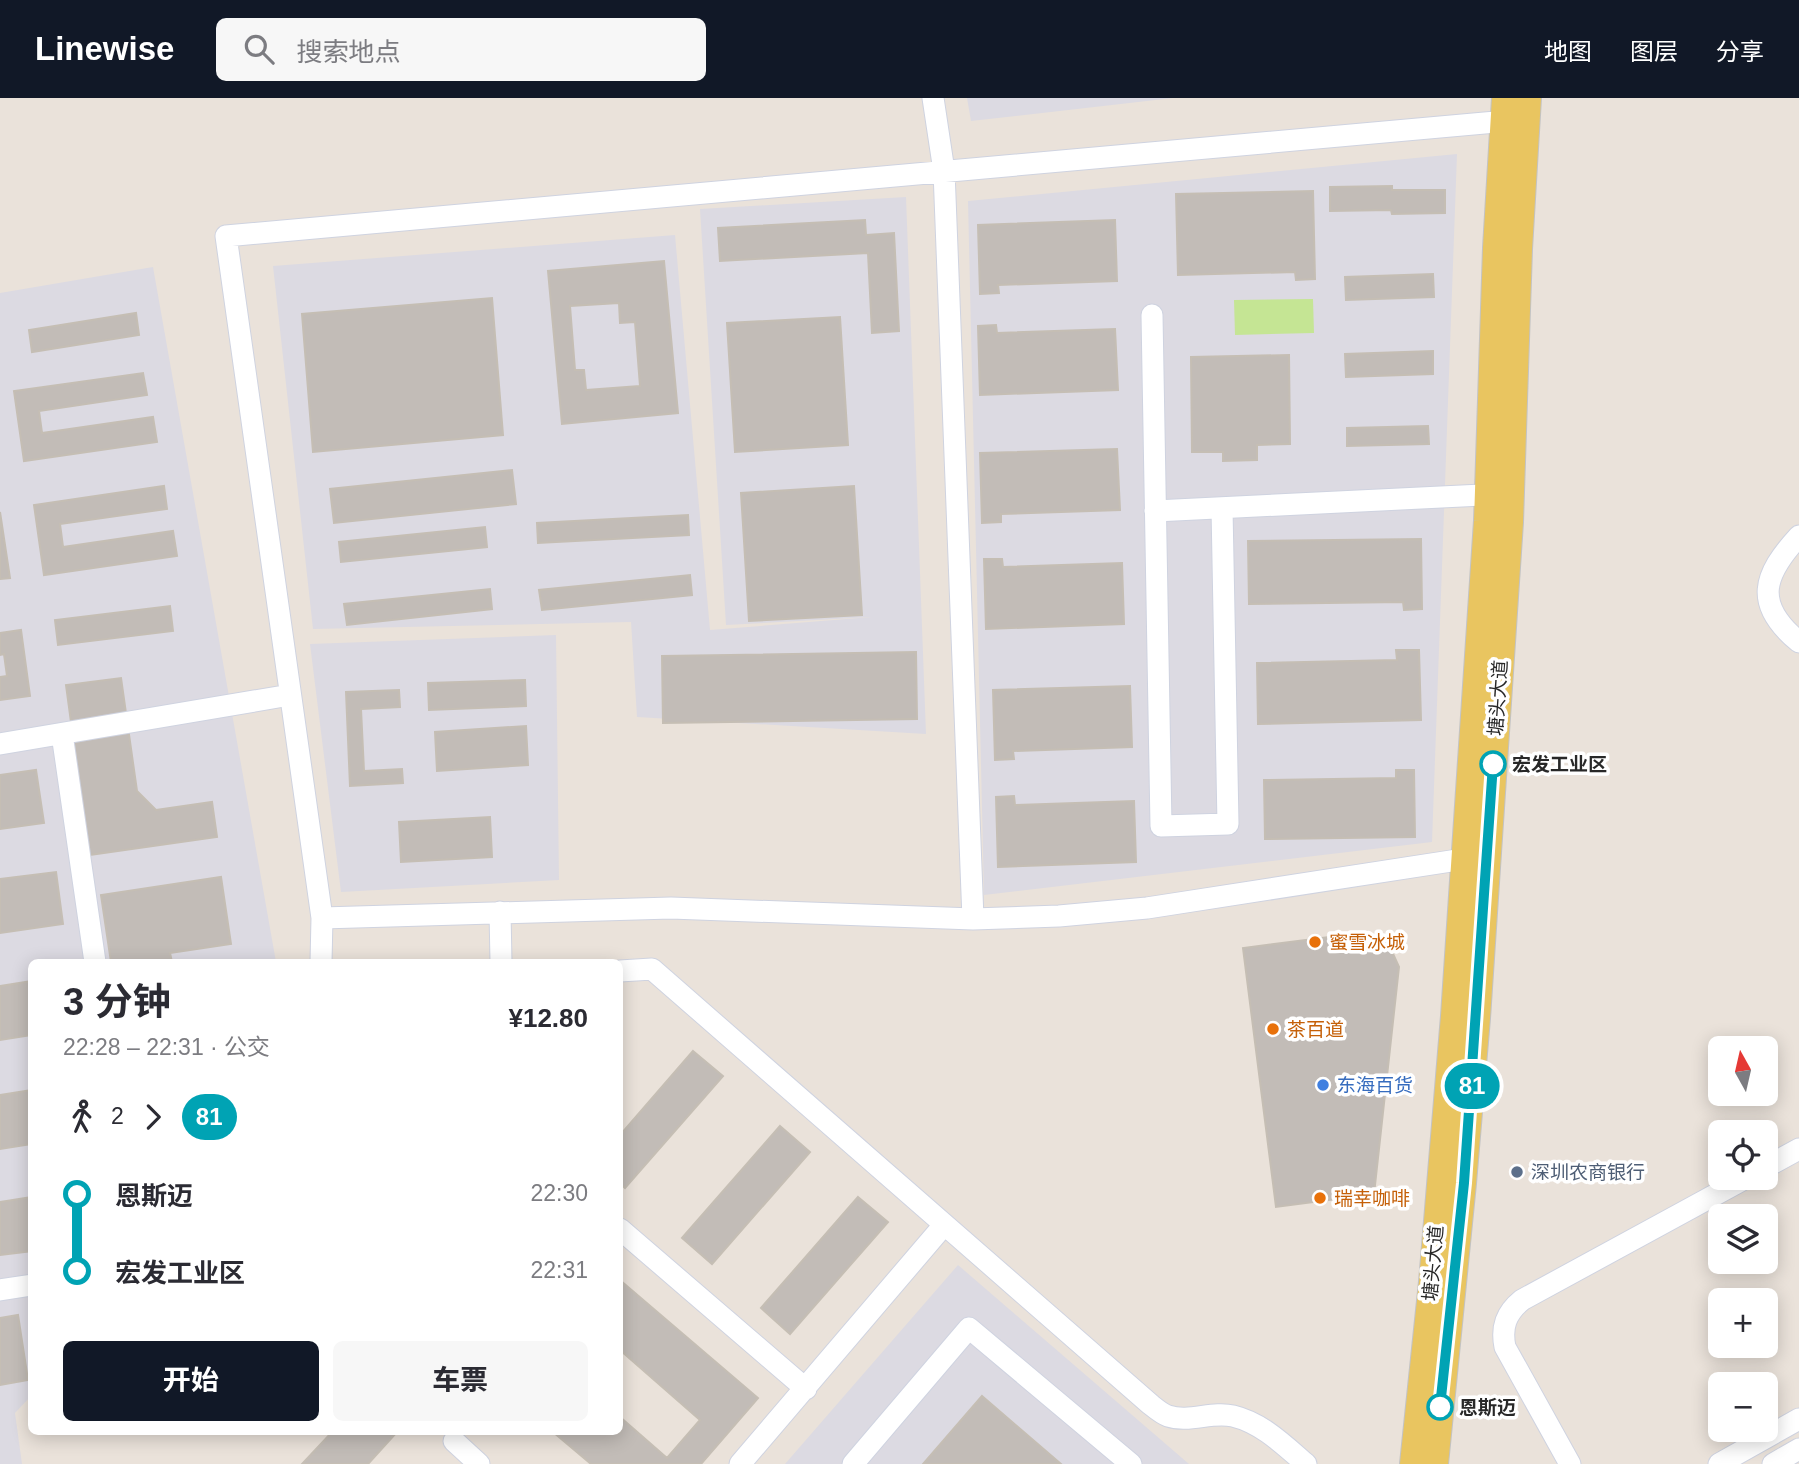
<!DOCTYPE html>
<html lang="zh">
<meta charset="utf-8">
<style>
:root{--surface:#fff;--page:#f7f7f7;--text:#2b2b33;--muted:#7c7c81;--accent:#111827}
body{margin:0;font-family:Helvetica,"Noto Sans SC",sans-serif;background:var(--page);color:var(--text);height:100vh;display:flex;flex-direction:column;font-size:26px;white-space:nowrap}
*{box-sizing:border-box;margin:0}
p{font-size:23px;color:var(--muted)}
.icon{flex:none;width:38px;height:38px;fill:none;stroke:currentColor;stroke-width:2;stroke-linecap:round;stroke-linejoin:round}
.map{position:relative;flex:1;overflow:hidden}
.side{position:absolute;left:28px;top:861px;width:595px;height:476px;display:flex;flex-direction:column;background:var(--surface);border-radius:10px;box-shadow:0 4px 18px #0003}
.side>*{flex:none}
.badge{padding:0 14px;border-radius:23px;font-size:24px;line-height:46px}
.needle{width:46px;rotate:352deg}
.fabs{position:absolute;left:1708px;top:938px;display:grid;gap:14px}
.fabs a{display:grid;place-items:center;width:70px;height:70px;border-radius:10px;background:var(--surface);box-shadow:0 4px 18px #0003;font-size:35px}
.map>.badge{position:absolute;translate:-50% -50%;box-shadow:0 0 0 4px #fff}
.legs{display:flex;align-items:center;gap:10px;height:77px;padding:0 35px;font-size:23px}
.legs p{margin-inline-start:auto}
.headline{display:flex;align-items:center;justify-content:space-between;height:119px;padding:0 35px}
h1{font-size:38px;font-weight:700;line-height:52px}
.action{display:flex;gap:14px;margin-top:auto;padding:14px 35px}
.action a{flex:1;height:80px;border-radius:10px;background:var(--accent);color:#fff;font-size:28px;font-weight:700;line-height:80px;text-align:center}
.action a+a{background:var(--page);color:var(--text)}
ul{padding:0 35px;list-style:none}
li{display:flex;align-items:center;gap:24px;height:77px;font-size:26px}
li i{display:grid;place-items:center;width:10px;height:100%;margin:0 9px;background:currentColor}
li i::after{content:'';width:18px;height:18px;margin:-9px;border:5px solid;border-radius:50%;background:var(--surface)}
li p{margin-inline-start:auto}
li:first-child i{background:linear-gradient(#0000 50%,currentColor 0)}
li:last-child i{background:linear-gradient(currentColor 50%,#0000 0)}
header{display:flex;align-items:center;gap:42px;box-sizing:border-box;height:98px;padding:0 35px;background:var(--accent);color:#fff}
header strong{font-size:33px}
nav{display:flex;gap:38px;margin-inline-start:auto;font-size:24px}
.search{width:490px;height:63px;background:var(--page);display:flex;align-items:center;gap:18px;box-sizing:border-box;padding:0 24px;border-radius:10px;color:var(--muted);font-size:26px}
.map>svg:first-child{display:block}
.industrial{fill:#dcdae2}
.pitch{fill:#c5e594}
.building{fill:#c2bcb7;stroke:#c5beb4;stroke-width:2;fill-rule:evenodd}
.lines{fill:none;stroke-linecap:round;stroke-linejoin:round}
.minor-casing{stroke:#cfd3e0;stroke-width:23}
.major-casing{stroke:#c3c3c3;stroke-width:28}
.minor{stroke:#fff;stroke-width:21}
.major{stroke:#e9c560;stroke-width:26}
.line-1-casing{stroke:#fff;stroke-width:16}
.line-1{stroke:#00a3b4;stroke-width:10}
.stop-1-dot{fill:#fff;stroke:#00a3b4;stroke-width:3.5}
.food-dot{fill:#e8710a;stroke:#fff;stroke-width:2.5}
.shop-dot{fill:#3f7fe0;stroke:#fff;stroke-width:2.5}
.service-dot{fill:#5c6f8a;stroke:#fff;stroke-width:2.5}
.labels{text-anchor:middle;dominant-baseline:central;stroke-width:7;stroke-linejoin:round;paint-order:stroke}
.street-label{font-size:19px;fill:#282828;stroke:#fff}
.stop-label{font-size:19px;font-weight:bold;fill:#282828;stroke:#fff;text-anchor:start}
.food-label{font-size:19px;fill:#c56008;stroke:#fff;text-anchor:start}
.shop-label{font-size:19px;fill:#366cbe;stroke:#fff;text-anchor:start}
.service-label{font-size:19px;fill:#4e5e75;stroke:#fff;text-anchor:start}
</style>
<header>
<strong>Linewise</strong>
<div class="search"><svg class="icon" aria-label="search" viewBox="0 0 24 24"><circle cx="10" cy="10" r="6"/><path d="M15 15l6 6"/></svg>搜索地点</div>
<nav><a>地图</a><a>图层</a><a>分享</a></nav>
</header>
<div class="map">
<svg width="1799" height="1366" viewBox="0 0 1799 1366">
<rect width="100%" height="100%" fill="#eae2da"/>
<path class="industrial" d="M967,0H1173L971,23Z
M1457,56L1432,744L984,797L968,103Z
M906,99L926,636L637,619L631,524L313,531L273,168L675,137L710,532L871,519L726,527L700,111Z
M153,169L276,864H32L31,1298L15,1315L22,1366H0V195Z
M556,537L559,782L341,794L310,546Z
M958,1167L1189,1366H785Z"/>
<path class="pitch" d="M1313,201L1314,235L1235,237L1234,202Z"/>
<path class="building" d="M1392,88V92H1445V115L1392,116L1391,112L1330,113V89Z
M1313,93L1315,181L1296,182L1295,174L1178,177L1176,96Z
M865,122L866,137L894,135L899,233L872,235L868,155L720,163L718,130Z
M1115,122L1117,183L998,187L999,195L980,196L978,127Z
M664,163L678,315L562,326L548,173ZM619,205L620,225L635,224L640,288L586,292L584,272H575L570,208Z
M1433,176L1434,199L1346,202L1345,179Z
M492,200L503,337L313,354L302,216Z
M136,215L139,237L32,254L29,232Z
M840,219L848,347L735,354L727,225Z
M996,227L997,235L1115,231L1118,292L980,297L978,228Z
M1433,253V276L1346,279L1345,256Z
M1289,257L1290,346L1257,347V362L1223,363V354H1192L1191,259Z
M143,275L147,297L39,313L42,335L153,319L157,344L24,363L14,293Z
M1428,328L1429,346L1347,348V330Z
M1117,351L1120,412L1001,416V424L982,425L980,355Z
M512,372L516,406L334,425L330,391Z
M164,388L167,411L60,426L63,449L173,433L177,458L44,477L34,407Z
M854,388L862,517L749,523L741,395Z
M0,414L10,480L0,481Z
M688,417L689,437L538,445L537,425Z
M485,429L487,449L341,464L339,444Z
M1421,441L1422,511L1404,512L1403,504L1249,506L1248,443Z
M984,461H1002L1003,469L1122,465L1124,526L986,531Z
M690,477L692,497L542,512L539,492Z
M490,491L492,511L347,527L344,506Z
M170,508L173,533L58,547L55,522Z
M21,532L30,598L0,602V579L7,578L4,556L0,557V535Z
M1396,552H1419L1421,622L1258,626L1257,565L1397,562Z
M916,554L917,621L663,625L662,558Z
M121,580L137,693L156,712L212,704L217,739L89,757L66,587Z
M525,582L526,608L429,612L428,585Z
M1130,588L1132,649L1013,653L1014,661L995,662L993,592Z
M399,592L400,609L361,611L364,673L402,671L403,685L350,688L346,594Z
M526,628L528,667L437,673L435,634Z
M36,672L44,725L0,731V677Z
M1396,672H1414L1415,739L1265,741L1264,682L1396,680Z
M1014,698L1015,707L1134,703L1136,764L998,769L996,699Z
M490,719L492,759L401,764L399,724Z
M56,774L63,826L0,835V781Z
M221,779L231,846L170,855L172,864H111L101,797Z
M1361,835L1377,838L1389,847L1399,869L1374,1096L1276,1109L1243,850Z
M32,883V937L0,942V888Z
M693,953L723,978L625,1090L620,1085V1037Z
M32,992V1046L0,1051V997Z
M780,1028L810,1054L712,1166L682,1140Z
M32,1099V1153L0,1157V1104Z
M858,1099L888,1124L790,1236L761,1210Z
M621,1183L758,1300L701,1366H591L553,1334H620V1319L667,1360L700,1322L620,1252Z
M18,1217L28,1282L0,1287V1220Z
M982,1298L1061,1366H923Z
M332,1334H397L368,1366H302Z"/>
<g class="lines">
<defs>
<path id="minor" d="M933,0L944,73L973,821
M1152,217L1161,728L1228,726L1222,410
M1155,413L1503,396
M1799,438C1763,477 1753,506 1799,544
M62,636L95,864
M0,646L290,597
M500,814L501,864
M322,820L671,810L973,821L1059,818L1147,810L1477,759
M321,864L322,820L226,138L1518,22
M620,873L652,871L1150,1306C1155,1310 1162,1316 1168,1318C1189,1325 1212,1313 1233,1318C1262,1325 1284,1347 1306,1366
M1766,1069L1799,1051
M620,1131L806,1291
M0,1192L32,1187
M454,1343L479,1366
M740,1366L944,1127
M853,1366L969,1230L1131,1366
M1570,1366L1505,1249C1501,1229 1506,1215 1522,1202L1746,1080
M1719,1366L1799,1321
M1773,1366L1799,1351"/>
<path id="major" d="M1413,1366L1432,1184L1454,918L1487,423L1496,150L1505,0
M1435,1366L1463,1085L1477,920L1510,424L1519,151L1528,0"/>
</defs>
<use href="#minor" class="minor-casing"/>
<use href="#major" class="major-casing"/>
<use href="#minor" class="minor"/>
<use href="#major" class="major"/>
</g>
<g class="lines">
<defs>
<path id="line-1" d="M1440,1309L1464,1085L1493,666"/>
</defs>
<use href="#line-1" class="line-1-casing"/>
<use href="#line-1" class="line-1"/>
</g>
<g class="stop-1-dot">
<circle cx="1493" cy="666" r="12"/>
<circle cx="1440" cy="1309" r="12"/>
</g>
<g class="food-dot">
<circle cx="1315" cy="844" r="7"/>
<circle cx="1273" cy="931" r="7"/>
<circle cx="1320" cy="1100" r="7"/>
</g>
<circle class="shop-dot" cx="1323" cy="987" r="7"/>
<circle class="service-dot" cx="1517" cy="1074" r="7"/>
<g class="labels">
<g class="street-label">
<text transform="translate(1498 600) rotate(-86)">塘头大道</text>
<text transform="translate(1433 1165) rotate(-85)">塘头大道</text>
</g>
<g class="stop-label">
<text x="1512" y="666">宏发工业区</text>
<text x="1459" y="1309">恩斯迈</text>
</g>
<g class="food-label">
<text x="1329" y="844">蜜雪冰城</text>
<text x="1287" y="931">茶百道</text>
<text x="1334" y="1100">瑞幸咖啡</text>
</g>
<g class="shop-label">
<text x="1337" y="987">东海百货</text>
</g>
<g class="service-label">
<text x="1531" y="1074">深圳农商银行</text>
</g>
</g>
</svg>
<div class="fabs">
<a><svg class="needle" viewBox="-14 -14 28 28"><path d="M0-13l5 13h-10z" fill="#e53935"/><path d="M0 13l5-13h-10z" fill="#7c7c81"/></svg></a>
<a><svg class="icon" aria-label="locate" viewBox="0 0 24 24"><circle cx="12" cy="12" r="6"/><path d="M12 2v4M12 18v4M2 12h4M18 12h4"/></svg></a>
<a><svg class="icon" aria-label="layers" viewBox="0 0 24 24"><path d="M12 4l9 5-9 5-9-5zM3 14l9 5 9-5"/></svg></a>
<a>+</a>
<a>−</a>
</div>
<b class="badge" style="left:1472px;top:988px;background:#00a3b4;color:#fff">81</b>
<section class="side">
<div class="headline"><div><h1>3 分钟</h1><p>22:28 – 22:31 · 公交</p></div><b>¥12.80</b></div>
<div class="legs"><svg class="icon" aria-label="walk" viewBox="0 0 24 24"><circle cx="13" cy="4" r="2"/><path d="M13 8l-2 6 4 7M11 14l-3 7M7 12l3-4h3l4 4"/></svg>2<svg class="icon" aria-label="forward" viewBox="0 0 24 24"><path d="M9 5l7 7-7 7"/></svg><b class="badge" style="background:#00a3b4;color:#fff">81</b></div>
<ul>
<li><i style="color:#00a3b4"></i><b>恩斯迈</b><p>22:30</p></li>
<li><i style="color:#00a3b4"></i><b>宏发工业区</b><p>22:31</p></li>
</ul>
<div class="action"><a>开始</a><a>车票</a></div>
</section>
</div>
